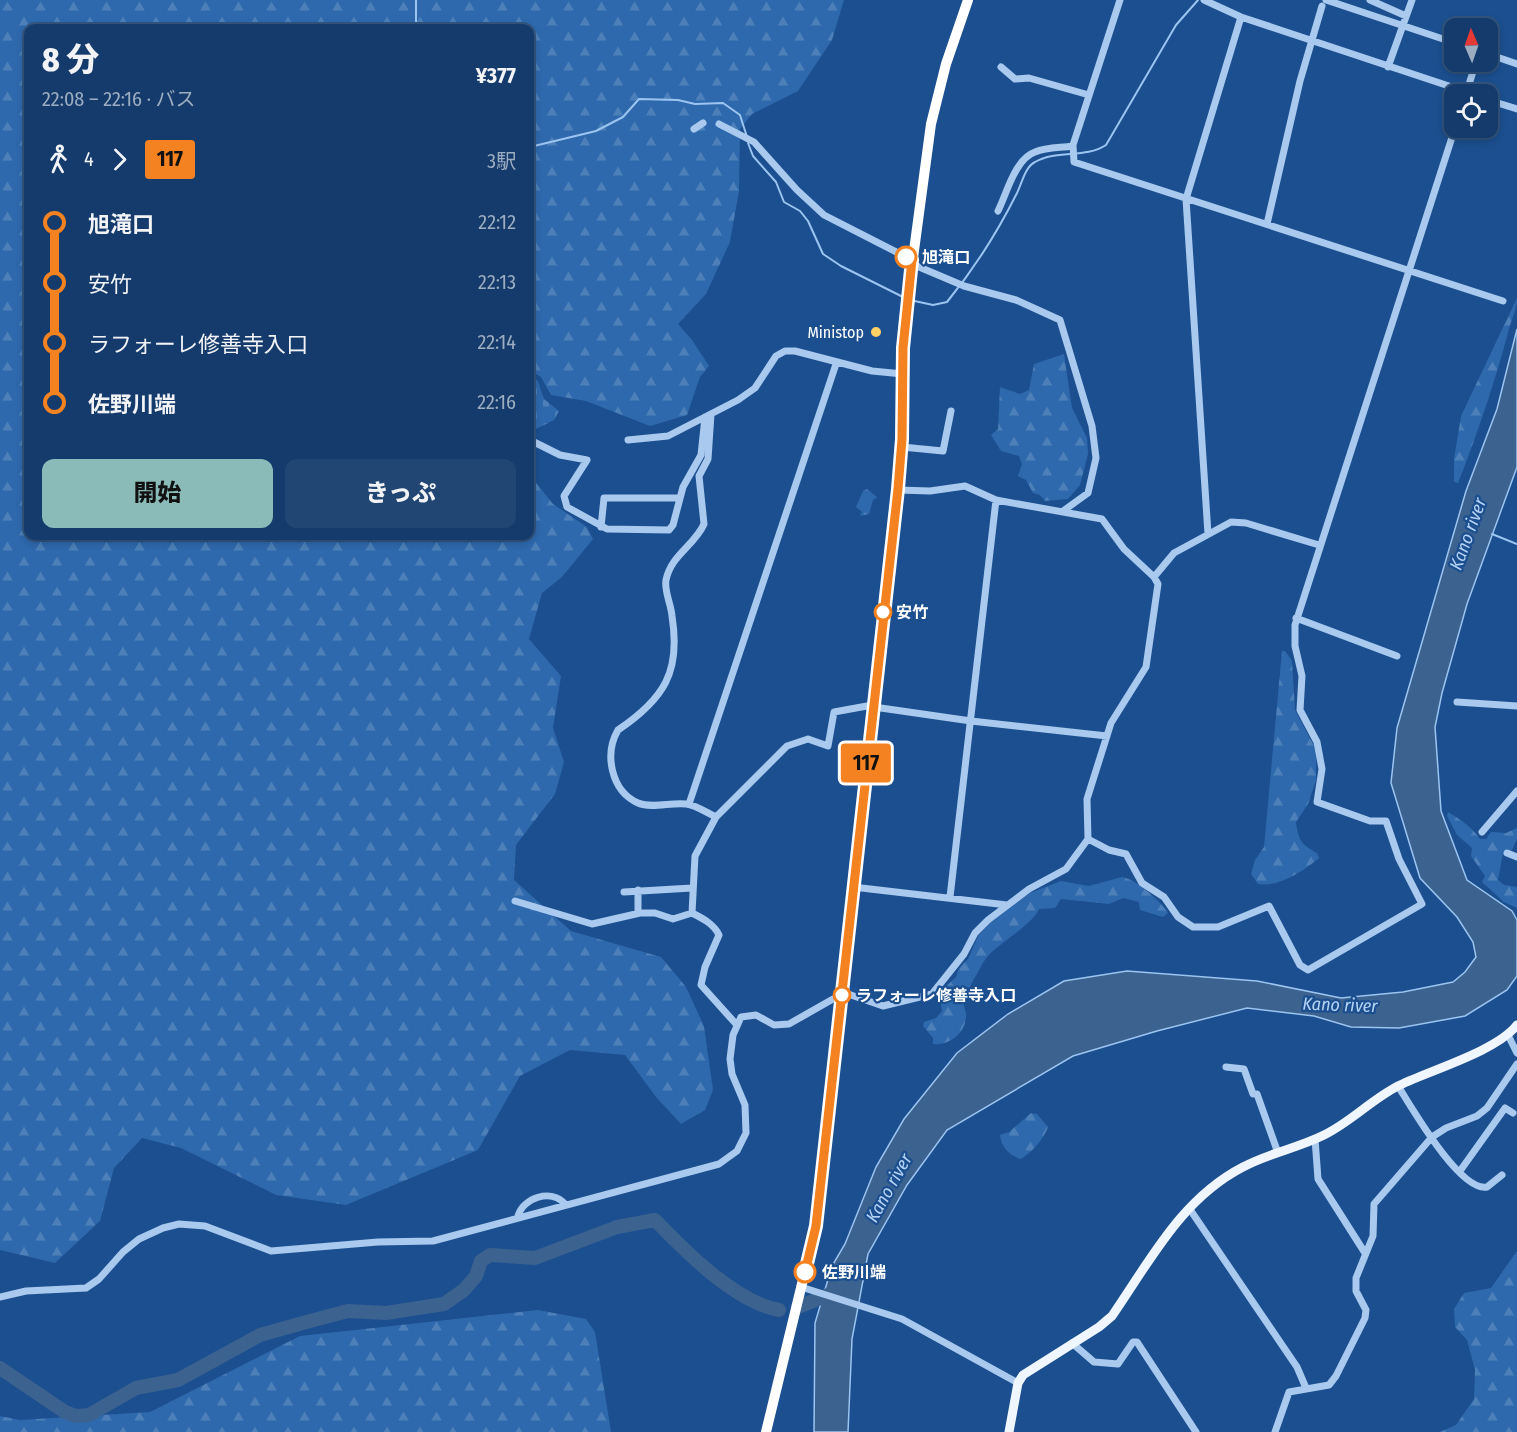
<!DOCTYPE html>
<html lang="ja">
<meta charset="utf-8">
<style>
:root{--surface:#143b6b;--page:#214673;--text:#f1f3f6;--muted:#9dadc1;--line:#33557e;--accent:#8bbbb9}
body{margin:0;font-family:"Fira Sans Condensed","Noto Sans JP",sans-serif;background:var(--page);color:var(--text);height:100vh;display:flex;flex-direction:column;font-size:22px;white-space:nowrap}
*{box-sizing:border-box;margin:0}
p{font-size:20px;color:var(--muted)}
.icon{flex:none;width:33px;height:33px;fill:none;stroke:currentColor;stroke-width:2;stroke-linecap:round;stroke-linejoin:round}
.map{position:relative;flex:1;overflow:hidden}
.details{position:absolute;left:24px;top:24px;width:510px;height:516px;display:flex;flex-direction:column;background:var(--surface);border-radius:12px;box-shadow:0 3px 9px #0003,0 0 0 2px var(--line)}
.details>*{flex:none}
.badge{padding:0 12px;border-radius:4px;font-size:21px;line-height:39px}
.needle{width:39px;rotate:358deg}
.controls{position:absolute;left:1444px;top:18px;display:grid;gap:12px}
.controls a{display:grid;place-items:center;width:54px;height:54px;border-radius:12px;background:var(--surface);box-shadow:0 3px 9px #0003,0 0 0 2px var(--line);font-size:30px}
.map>.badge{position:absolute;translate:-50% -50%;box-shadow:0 0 0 3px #fff}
.legs{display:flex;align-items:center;gap:9px;height:66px;padding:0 18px;font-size:20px}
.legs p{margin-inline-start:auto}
.summary{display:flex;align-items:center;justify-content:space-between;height:102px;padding:0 18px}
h1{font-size:33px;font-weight:800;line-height:45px}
.cta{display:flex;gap:12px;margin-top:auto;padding:12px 18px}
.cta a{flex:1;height:69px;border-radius:12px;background:var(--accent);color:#111;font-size:24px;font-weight:800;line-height:69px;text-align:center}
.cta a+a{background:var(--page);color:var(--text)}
ul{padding:0 18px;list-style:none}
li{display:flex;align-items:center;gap:21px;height:60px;font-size:22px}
li i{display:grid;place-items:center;width:9px;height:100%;margin:0 8px;background:currentColor}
li i::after{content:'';width:15px;height:15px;margin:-8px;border:4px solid;border-radius:50%;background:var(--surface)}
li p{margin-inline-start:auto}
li:first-child i{background:linear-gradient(#0000 50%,currentColor 0)}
li:last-child i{background:linear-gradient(currentColor 50%,#0000 0)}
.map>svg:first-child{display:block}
.forest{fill:url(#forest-firs)}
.cemetery{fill:url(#cemetery-stones)}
.water{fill:#3c6290;stroke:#9cc4f0;stroke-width:1.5}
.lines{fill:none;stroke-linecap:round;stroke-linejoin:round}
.stream{stroke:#9cc4f0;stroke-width:2}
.river{stroke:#3c6290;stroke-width:14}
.minor{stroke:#a9c9ee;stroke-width:7}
.major{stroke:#f0f6ff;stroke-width:9}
.highway{stroke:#fff;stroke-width:10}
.line-1-casing{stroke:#fff;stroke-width:14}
.line-1{stroke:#f58220;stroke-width:9}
.stop-1-dot{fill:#fff;stroke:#f58220;stroke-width:3}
.poi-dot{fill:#ffd166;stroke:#1b4f8f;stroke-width:2}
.labels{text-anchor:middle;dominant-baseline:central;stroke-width:4.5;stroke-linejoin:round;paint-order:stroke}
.stop-label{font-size:16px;font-weight:bold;fill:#fff;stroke:#1b4f8f;text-anchor:start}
.poi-label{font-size:16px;fill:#fff;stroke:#1b4f8f;text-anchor:end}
.water-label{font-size:18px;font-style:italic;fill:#b5d3f5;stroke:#1b4f8f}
</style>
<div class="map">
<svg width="1517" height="1432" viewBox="0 0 1517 1432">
<defs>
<pattern id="forest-firs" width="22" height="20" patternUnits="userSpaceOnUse" patternTransform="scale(1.5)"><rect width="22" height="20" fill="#2e69ad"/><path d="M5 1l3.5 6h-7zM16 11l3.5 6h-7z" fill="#4d80b9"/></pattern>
<pattern id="cemetery-stones" width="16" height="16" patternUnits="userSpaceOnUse" patternTransform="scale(1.5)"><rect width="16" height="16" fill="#2e69ad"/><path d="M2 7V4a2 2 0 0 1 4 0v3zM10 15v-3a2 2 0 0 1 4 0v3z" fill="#4d80b9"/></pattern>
</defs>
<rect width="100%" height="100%" fill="#1b4f8f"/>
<path class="forest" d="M0,0H844L832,40L798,91L752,114L740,129L739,191L730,242L706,294L678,324L692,340L709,366L700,377L687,415L650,426L586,401L551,395L541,377L530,371V28H28V536H530V475L553,504L587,527L593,539L562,577L542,593L529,639L561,676L553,728L564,762L555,794L516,845L514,880L571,931L661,957L686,987L704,1026L713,1090L705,1110L681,1124L656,1097L625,1055L570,1050L520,1076L478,1150L346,1205L276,1195L181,1148L142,1138L114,1168L100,1221L55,1263L0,1250Z
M1517,298C1517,309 1512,318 1509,329C1495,382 1478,432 1458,483L1454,482V459L1461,416Z
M1064,354L1072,408L1087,438L1088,454L1080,485L1068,499L1045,501L1040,495L1033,493L1026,480L1018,476L1022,464L1019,456L1001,451L991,435L998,429L1000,387L1020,394L1029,390L1034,364Z
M867,489L877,497L873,500L869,514L860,516L862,512L856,507L863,491Z
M1282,651H1285L1292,661L1295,710L1314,746L1316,758V780L1308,804L1296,822C1298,840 1302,845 1317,853L1319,858C1304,871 1277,888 1258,884L1251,874L1255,860L1264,847Z
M1448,812C1461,820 1472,827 1480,839H1486L1491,832L1506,833L1517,828V839L1512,850L1503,853L1498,880L1504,885L1517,887V908L1504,902L1482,882L1485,876L1471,856L1472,848L1457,835L1447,816Z
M1122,877C1134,878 1162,902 1168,913L1163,917L1140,910L1139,902L1123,898L1109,904L1061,899L1055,908L1039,909C1035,922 1000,943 989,955C983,961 979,971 974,979C970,986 965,997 964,1005C964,1008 966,1011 966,1014C967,1032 950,1046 933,1044V1038L923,1026L924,1022L936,1018L942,1011L939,993L956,977L959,968L968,959L978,936L990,923L1030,893L1061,881L1089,886Z
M1031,1113L1037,1114L1048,1127C1044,1139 1032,1152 1021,1159C1010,1156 1001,1147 1000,1135L1009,1132Z
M1517,1251V1432H1440L1456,1425L1474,1399L1475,1370L1467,1340L1455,1327L1454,1309L1464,1293L1491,1288Z
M538,1310L586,1319L595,1332L611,1432H0V1416L20,1420L150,1412L300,1336Z"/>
<path class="cemetery" d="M530,374L538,381L544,399L559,411L554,420L530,432Z"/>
<path class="water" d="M1517,329V467L1467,604L1442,693L1435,727L1441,811L1467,880L1512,911L1517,920V976L1507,990L1465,1016L1399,1028L1351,1027L1314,1016L1247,1008L1157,1031L1073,1056L947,1130L907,1185L868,1254L852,1339L848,1432H814L815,1323L832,1266L845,1244L876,1167L904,1119L957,1053L1008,1014L1064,981L1127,971L1257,981L1341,998L1403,992L1453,982L1465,972L1476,957L1473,942L1457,917L1420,878L1391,783L1397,728L1466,491L1497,409Z"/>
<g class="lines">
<path class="stream" d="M416,0V28
M748,143L753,156L776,182L784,202L800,211L808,221L823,254L841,266L905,298
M530,147L596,131L623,117L639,99L678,100L695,104L723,103L740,115L747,137
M910,300L933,305L947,302C974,269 998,231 1017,193C1022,183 1025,167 1035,162C1057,149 1085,159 1106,145L1176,25L1198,0
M1492,534L1517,544"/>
<path class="river" d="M798,1307L838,1291
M0,1368L65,1412L76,1416L89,1415L136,1388L178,1380L260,1335L310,1321L348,1311L386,1313L444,1304L464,1290L476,1276L481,1261L490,1255L535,1258L617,1227L655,1220C685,1251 735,1302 779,1310"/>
<path class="minor" d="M1120,0L1073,145L1074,162L1503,301
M1204,0L1241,17L1473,94
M1326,0L1455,43
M1370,0L1406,16
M1488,54L1517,64
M1001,67L1015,79L1029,78L1089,95
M1388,67L1412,0
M1466,94L1476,62
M1488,100L1517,109
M719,124L754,142L797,190L824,215L912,260
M694,129L703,123
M998,211C1007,193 1015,159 1035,152C1047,147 1060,148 1073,146
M1267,224L1300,81L1322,6
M912,264L964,286L1016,300L1060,320L1092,426L1096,458L1088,493L1063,511
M711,414L708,459L699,476L704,524C695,545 671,555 666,580C664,591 671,604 672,616C681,672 664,699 618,730C604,754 611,791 638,803C652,809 671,802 686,804C696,805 707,813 716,817
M530,440L560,455L587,460L564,496L567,507L607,529L669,530L673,525L683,487L701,455L705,417
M628,440L668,436L738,400L755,388L776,356L785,351H795L872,371L903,374
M902,447L943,451L951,411
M601,527L604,498H680
M1208,534L1186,199L1241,17
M1154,577L1174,553L1231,522L1246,523L1319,545
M1296,618L1397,656
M1457,702L1517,706
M689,804L836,364
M1482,832L1517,791
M1088,839L1109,850L1126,854L1142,883L1164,897L1178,917L1193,927H1218L1269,906L1300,965L1308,970L1422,904L1399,859L1386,821H1370L1317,802L1322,769L1317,742L1300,710L1302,676L1295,646V625L1455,128
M1507,853L1517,857
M853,887L1007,905
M638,890V913
M624,892L692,888
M950,897L996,500
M515,901L592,924L640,913H655L673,919L692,913C702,918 714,924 719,935L705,967L701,985L736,1024
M692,913L695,856L716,817L787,746L808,739L828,746L834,712L867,706L971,721L1107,736
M1508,1035L1517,1053
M1226,1067L1244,1069L1253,1094H1257L1278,1153
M1398,1086C1412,1108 1460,1192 1487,1187L1502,1175
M1315,1139L1318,1179L1365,1253
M1460,1171L1505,1108L1513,1113
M1189,1208L1297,1367L1306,1388
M518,1216C523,1198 551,1188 565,1204
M801,1287L902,1319L1018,1383
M0,1297L26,1291L86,1288L99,1279L123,1252L139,1239L163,1228L179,1224L205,1226L271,1251L378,1242L433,1241L719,1164L737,1151L746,1133L745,1105L732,1074L730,1059L733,1035L741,1017L756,1015L774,1025L789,1024L833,999L848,994L883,1006L932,994L964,954L975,933L988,920L1029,889L1066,869L1088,839L1087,799L1111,723L1146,667L1158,584L1154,577L1124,549L1102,519L996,500L965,486L930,491L898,490
M1072,1343L1094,1362L1118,1364L1133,1342H1137L1196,1432
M1275,1432L1289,1392L1329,1385L1336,1376L1365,1318L1366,1310L1356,1291V1278L1373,1236L1374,1204L1432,1137L1446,1128L1477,1116L1487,1108L1517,1064"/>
<path class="major" d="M1009,1432L1018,1383L1023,1375L1099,1327L1112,1316C1150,1261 1181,1199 1243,1167C1269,1153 1298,1148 1324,1135C1351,1122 1373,1098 1400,1085C1431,1070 1497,1051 1517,1025"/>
<path class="highway" d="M766,1432L816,1226L898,490L902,439L904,325L931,124L946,64L968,0"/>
</g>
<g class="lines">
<defs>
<path id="line-1" d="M805,1272L816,1226L898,489L902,439L903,348L912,260L906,257"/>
</defs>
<use href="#line-1" class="line-1-casing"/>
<use href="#line-1" class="line-1"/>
</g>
<g class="stop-1-dot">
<circle cx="906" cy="257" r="10"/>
<circle cx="883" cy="612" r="8"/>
<circle cx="842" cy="995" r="8"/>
<circle cx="805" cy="1272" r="10"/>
</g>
<circle class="poi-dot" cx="876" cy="332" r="6"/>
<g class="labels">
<g class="stop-label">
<text x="922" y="257">旭滝口</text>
<text x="896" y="612">安竹</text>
<text x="856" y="995">ラフォーレ修善寺入口</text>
<text x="822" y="1272">佐野川端</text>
</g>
<g class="poi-label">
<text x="864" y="332">Ministop</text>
</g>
<g class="water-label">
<text transform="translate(1468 534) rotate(-70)">Kano river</text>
<text transform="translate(1340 1005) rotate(2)">Kano river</text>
<text transform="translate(889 1188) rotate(-61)">Kano river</text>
</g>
</g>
</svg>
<div class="controls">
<a><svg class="needle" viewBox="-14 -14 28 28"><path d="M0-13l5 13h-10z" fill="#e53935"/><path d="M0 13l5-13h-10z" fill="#9dadc1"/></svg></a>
<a><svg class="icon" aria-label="locate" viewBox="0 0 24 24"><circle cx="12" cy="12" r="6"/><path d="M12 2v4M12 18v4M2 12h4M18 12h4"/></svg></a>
</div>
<b class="badge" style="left:866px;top:763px;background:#f58220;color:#111">117</b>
<section class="details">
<div class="summary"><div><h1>8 分</h1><p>22:08 – 22:16 · バス</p></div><b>¥377</b></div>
<div class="legs"><svg class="icon" aria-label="walk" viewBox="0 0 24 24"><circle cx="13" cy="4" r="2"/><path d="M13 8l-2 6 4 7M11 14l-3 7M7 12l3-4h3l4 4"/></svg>4<svg class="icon" aria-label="forward" viewBox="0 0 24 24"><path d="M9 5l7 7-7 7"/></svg><b class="badge" style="background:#f58220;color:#111">117</b><p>3駅</p></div>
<ul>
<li><i style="color:#f58220"></i><b>旭滝口</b><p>22:12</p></li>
<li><i style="color:#f58220"></i><span>安竹</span><p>22:13</p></li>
<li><i style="color:#f58220"></i><span>ラフォーレ修善寺入口</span><p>22:14</p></li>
<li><i style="color:#f58220"></i><b>佐野川端</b><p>22:16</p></li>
</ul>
<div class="cta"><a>開始</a><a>きっぷ</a></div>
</section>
</div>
